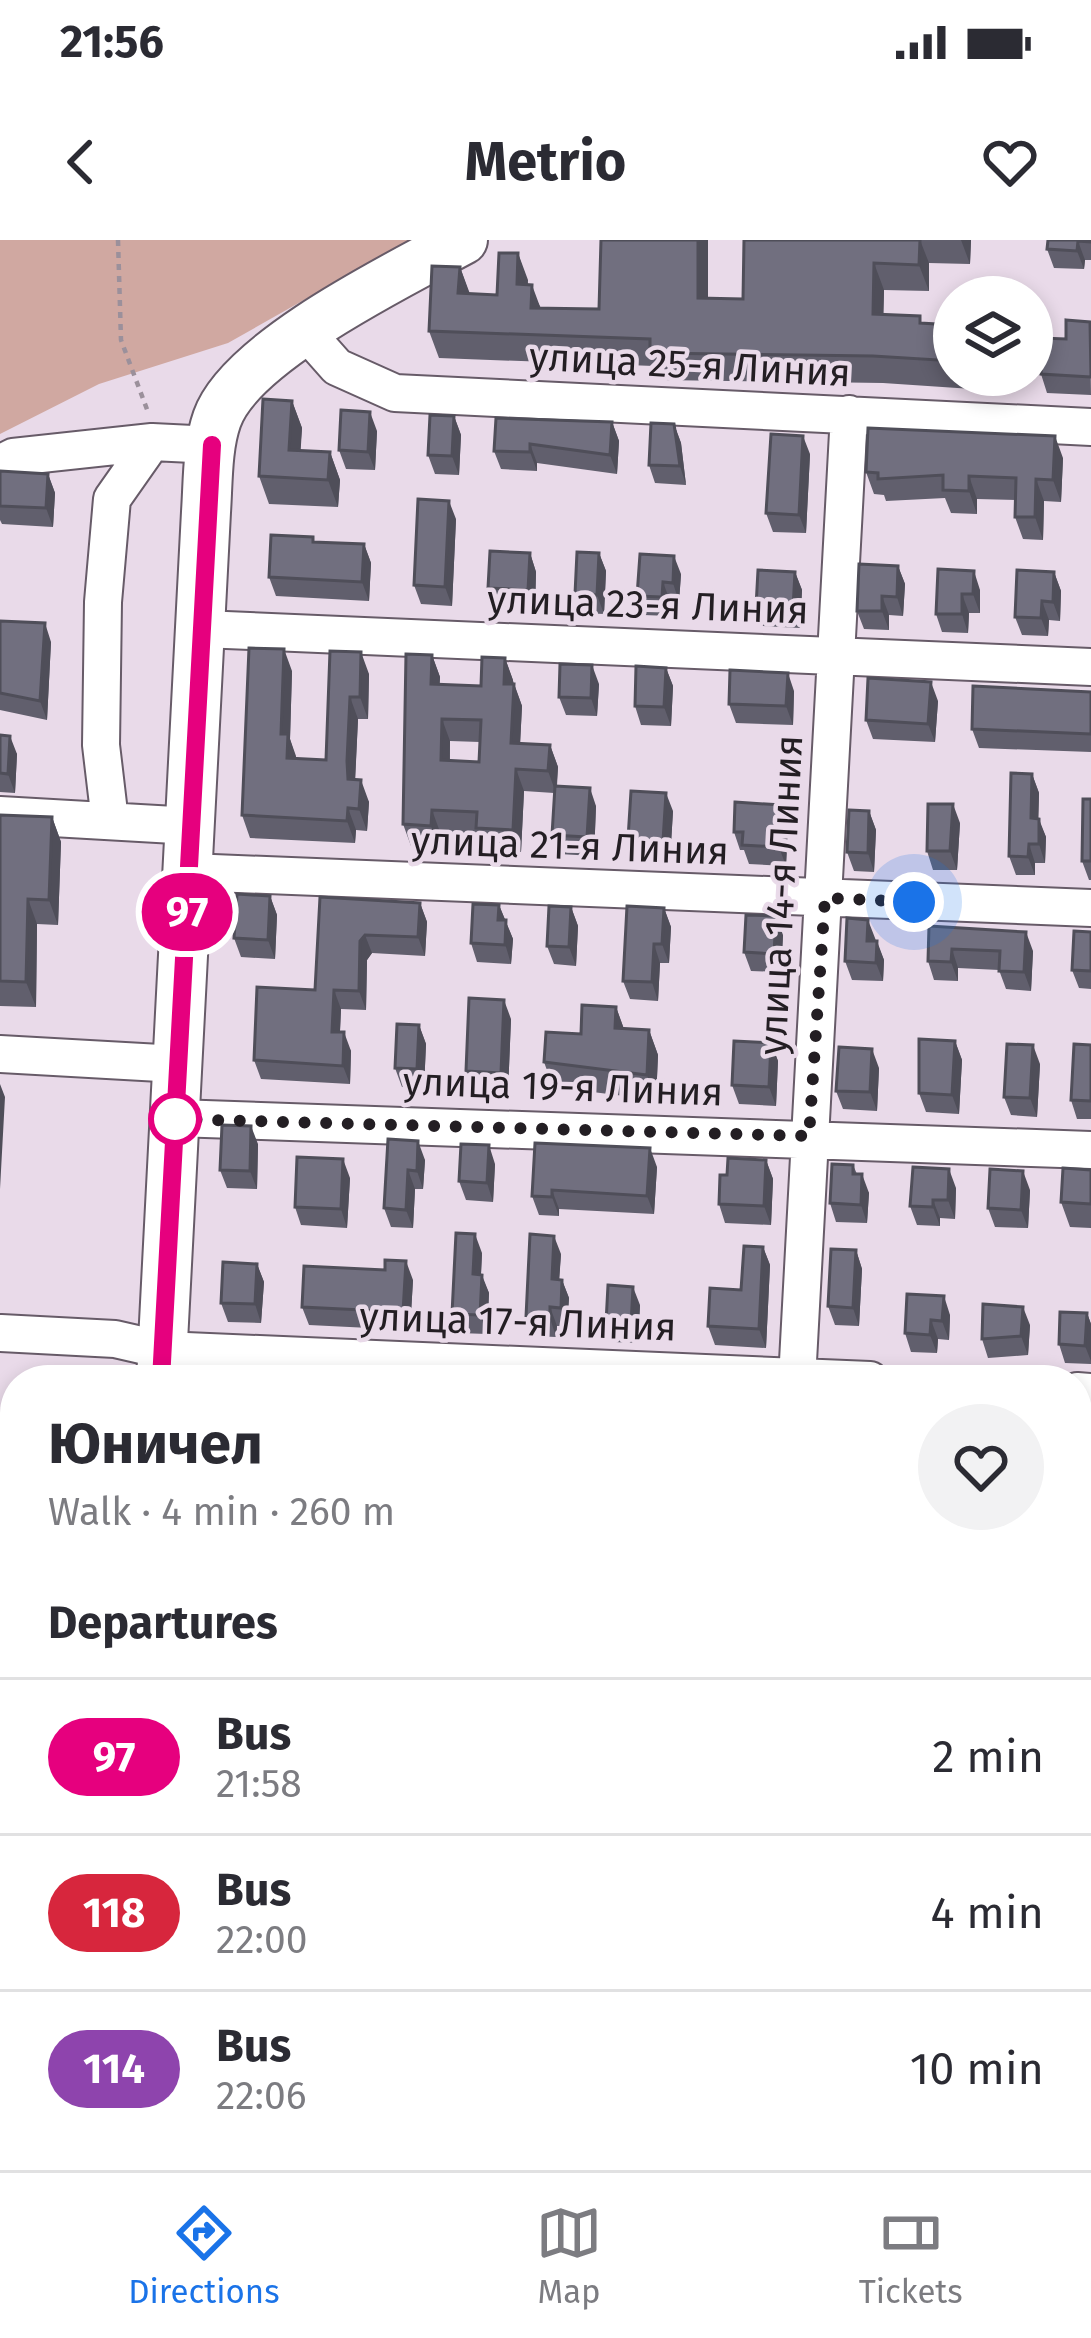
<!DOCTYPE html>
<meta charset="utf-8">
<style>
:root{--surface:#fff;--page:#f2f2f3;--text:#2b2b33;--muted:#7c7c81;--line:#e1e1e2;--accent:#1a73e8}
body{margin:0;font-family:"Fira Sans",sans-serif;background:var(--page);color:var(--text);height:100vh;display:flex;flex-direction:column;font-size:45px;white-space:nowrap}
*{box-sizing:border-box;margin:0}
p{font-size:39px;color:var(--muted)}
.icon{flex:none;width:66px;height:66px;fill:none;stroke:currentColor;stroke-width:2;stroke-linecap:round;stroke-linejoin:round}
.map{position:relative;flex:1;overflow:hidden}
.side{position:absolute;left:0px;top:1125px;width:1092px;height:807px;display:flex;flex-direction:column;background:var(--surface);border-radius:48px 48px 0 0;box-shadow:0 6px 18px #0003}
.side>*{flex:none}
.badge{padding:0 24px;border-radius:39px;font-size:42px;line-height:78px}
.controls{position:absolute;left:933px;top:36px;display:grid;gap:24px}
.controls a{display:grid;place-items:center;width:120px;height:120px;border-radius:50%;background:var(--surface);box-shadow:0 6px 18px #0003;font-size:60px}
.you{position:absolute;width:60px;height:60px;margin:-30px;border:9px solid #fff;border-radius:50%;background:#1a73e8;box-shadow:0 0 0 18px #1a73e833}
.map>.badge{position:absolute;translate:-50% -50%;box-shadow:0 0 0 6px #fff}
h2{padding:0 48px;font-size:45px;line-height:108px}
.round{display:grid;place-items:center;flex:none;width:126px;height:126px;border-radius:63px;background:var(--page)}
.headline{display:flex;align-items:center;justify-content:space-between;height:204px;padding:0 48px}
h1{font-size:57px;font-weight:700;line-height:90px}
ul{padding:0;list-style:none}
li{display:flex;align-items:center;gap:36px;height:156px;padding:0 48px;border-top:3px solid var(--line)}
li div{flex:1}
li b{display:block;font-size:45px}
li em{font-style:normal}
li .badge{min-width:132px;font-weight:700;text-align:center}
.status{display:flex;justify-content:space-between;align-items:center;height:84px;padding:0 60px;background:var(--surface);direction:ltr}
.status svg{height:33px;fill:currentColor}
header{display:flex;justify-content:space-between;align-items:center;height:156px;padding:0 48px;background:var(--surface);font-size:54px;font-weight:700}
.menu{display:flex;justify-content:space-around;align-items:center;height:168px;border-top:3px solid var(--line);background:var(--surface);font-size:33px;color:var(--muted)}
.menu a{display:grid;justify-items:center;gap:6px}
.menu .selected{color:var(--accent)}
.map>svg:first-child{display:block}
.green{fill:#d0a8a1}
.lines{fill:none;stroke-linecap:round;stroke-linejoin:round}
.minor-casing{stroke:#675b68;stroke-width:40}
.major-casing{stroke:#675b68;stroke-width:52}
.path{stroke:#9b909b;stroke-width:4.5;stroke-dasharray:6 6;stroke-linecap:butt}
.minor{stroke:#fff;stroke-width:36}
.major{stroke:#fff;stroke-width:48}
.wall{fill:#615f6d;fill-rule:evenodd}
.shaded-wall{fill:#4f4e59}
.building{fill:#716f7f;stroke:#4f4e59;stroke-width:3;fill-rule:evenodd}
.line-casing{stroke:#fff;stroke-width:27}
.line{stroke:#e6007e;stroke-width:18}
.walk{stroke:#231e23;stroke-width:12;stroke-dasharray:0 21.6}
.stop-dot{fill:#fff;stroke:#e6007e;stroke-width:6}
.labels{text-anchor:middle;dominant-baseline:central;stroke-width:9;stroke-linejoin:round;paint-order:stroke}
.street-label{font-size:39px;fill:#231e23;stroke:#e9dae9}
</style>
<div class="status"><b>21:56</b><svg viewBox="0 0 49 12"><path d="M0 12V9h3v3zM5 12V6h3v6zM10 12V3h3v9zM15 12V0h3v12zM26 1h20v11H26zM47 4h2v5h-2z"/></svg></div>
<header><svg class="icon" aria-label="back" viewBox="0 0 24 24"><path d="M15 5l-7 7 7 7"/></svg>Metrio<svg class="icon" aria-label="heart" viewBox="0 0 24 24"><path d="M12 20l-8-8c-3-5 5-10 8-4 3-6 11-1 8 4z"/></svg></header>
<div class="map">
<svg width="1091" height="1930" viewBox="0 0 1091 1930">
<rect width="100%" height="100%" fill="#e9dae9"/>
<path class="green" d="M0,0H410L228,103L99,144L0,194Z"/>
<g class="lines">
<defs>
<path id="minor" d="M306,92L337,127L395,153L1091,187
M0,224L13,217L152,202L213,205
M202,389L1091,427
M0,575L192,586
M110,581L101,505L103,362L112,259L152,202
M189,632L1091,668
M0,814L178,824
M176,878L1091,910
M1,1093L115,1099L163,1110L870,1140
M797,1140L849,174
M1077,1151L1091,1152
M0,1266H15
M1077,1387L1091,1388
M0,1566L15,1568
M1077,1622H1091
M0,1769L15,1770
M1077,1852L1091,1853
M0,1866L15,1867
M757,1930L758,1917"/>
<path id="major" d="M161,1140L206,272C208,243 207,207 217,179C240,112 400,34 463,0
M117,1930L118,1917"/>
</defs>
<use href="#minor" class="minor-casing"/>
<use href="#major" class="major-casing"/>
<path class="path" d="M118,0L121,100L148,172"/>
<use href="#minor" class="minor"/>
<use href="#major" class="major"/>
</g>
<path class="wall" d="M601,0H708V58L743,59L744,0H971L970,24L929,23V51L884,50L883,74L923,84L954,85V135H1002V151L883,143L660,140L654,126L439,118L429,91L460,27L469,53L497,55L518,13L528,45L541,68L599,69Z
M1048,0H1091V20H1085L1084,29L1054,28L1047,9Z
M1090,82L1091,155L1047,153L1041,134Z
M292,161L302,188L300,211L330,212L340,240L338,267L269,264L259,236Z
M454,176L461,195L459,235L435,234L428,215Z
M612,182L619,201L617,234L537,223V231L501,229L494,211Z
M674,184L681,203L686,245L655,243L649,225Z
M377,191L375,230L346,229L339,210Z
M810,214L806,293L773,292L766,273Z
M1063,218L1061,262L1044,261L1043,300L1023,299L1015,277L1016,260L977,259V274L951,273L945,258L886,261L884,255L874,254L866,232Z
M0,231L48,234L55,253L53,287L2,284L0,280Z
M456,279L452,366L421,364L414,345Z
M315,302L364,304L371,323L369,361L276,356L269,337Z
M530,313L536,332L535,369L495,367L488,348Z
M599,313L606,331L604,374L582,373L575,354Z
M898,326L905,344L903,376L889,375V390L864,389L857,371Z
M938,329L980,350V373H969L968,393L942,392L936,374Z
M795,332L802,350L800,388L763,386L756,367Z
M1054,332L1061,351L1060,381L1049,380L1048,396L1022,395L1015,377Z
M681,334L679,362L670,361L669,376L644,375L637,356Z
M0,381L51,402L47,480L0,470Z
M330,411L369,434L368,479H358L355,539L369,562L367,591L356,590L355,603L250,598L242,575L292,431L290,499L296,519L326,520Z
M432,415L440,437L439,445L481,446L505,418L522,466L520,504L550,505L558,527L557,546L596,566L594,616L559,614L552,595L554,553L524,551L521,612L484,610L478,594L440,592L439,607L411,606L403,584ZM450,501L480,502L479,522L450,521Z
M666,428L673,446L671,486L641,485L635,466Z
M599,444L597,476L566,475L559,457Z
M794,451L793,485L736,483L729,464Z
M1091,452V512L979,508L972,489Z
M938,461L935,502L873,499L866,480Z
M0,495L17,514L15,553L0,552Z
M1032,534L1039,553L1038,579L1046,597L1045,623H1035V635H1016L1009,616Z
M1091,559V640H1089L1082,621Z
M673,571L670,620L635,618L628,599Z
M869,571L876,590L874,632L854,631L847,612Z
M0,575L52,577L61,602L58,685L37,684L36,767L0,766Z
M960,583L957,630H933L927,611Z
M788,584L786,626L749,624L744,610H740L734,592Z
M270,656L277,675L275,719L241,717L234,698Z
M320,657L420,663L427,682L425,716L372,713L367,720L366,770L341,769L340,792L351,811L350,844L261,839L254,820L315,750Z
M499,665L513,699L511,724L477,722L471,703Z
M571,667L578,686L576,726L554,724L547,706Z
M664,668L671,687L669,723H660L658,761L630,759L623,741Z
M929,686L1033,711L1031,751L1006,749L999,730L958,728V741L934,740L928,721Z
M1091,692V749L1079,748L1072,730Z
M783,695L781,732L751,731L744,712Z
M875,698L884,720L883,741L852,740L845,721Z
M616,767L624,789L649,790L658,815L656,860L553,847L544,822Z
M511,779L508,852L472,850L466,831Z
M419,785L426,804L424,848L402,847L395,828Z
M955,801L962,820L959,874L926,872L919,853Z
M771,803L778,821L776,866L739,864L732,845Z
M1091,805V879H1077L1071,860Z
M1040,824L1037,877L1011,875L1004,857Z
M879,828L877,871L843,869L836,851Z
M388,899L425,920L423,949H415L413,988L391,987L384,968Z
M535,903L657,927L654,974L559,969V976L539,975L532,956Z
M258,904L257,949L227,948L220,930Z
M766,920L773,939L771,985L725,983L719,964L727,935Z
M495,924L493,962L466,960L459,941Z
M853,925L857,934L869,953L867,983L836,982L830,963Z
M1091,930V988L1070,987L1061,962Z
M350,938L347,988L301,985L295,967Z
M956,948L955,979L940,978V986L917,985L910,966Z
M1030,950L1028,988L995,987L988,968Z
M763,1007L770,1025L766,1108L715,1105L708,1086L741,1050Z
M856,1010L862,1029L859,1086L835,1085L828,1066Z
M482,1013L481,1035L489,1053L487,1094L459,1093L452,1074Z
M561,1014L559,1039L562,1040L569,1058L567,1086H557L556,1097L533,1096L526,1077Z
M257,1024L264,1042L261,1083L228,1082L221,1063Z
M413,1040L410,1090L309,1085L302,1067Z
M907,1054L950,1075L949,1100L938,1099L937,1113L911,1112L905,1093Z
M640,1065L638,1103L612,1102L606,1083Z
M1087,1073L1091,1084V1124L1065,1123L1059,1104Z
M1030,1085L1028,1115L988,1118L982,1099Z
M1077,1175L1091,1176V1226L1077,1225Z
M1077,1454H1091V1514H1082L1077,1499Z
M1077,1638L1091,1639V1697H1077Z
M1077,1764H1091V1829L1077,1828Z
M1091,1893V1930H950L951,1917H1077Z
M712,1917V1930H668L665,1922Z
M792,1917H815L814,1925L795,1924Z
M872,1917H915L914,1928L875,1926Z"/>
<path class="shaded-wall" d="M698,0H708V85L698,58Z
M920,0L929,23V51L919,25Z
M961,0H971L970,24Z
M1078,1L1085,20L1084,29L1077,11Z
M518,13L528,40L527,71L517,44Z
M874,23L884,50L883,101L873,74Z
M460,27L470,54L458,53Z
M532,45L542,72L531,68Z
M996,135H1002V151Z
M292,161L302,188L299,238L289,210Z
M370,172L377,191L375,230L368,212Z
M454,176L461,195L459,235L452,216Z
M612,182L619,201L617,234L610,215Z
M674,184L681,203L686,245L680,226Z
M803,196L810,214L806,293L799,275Z
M1055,196L1063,218L1061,262L1053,240Z
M530,204L537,223V231L530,212Z
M330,212L340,240L338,267L328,240Z
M48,234L55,253L53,287L46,268Z
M969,236L977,259V274L969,251Z
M1036,239L1044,261L1043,300L1035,277Z
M449,261L456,279L452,366L445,347Z
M364,304L371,323L369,361L362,342Z
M530,313L536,332L535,369L528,350Z
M599,313L606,331L604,374L597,355Z
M674,316L681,334L679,362L673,343Z
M898,326L905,344L903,376L897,357Z
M974,331L980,350V373L973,354Z
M795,332L802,350L800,388L793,369Z
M1054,332L1061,351L1060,381L1053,362Z
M663,342L670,361L669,376L662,357Z
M962,354L969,373L968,393L962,374Z
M882,356L889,375V390L882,371Z
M1042,361L1049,380L1048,396L1041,378Z
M45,383L51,402L47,480L40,461Z
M284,409L292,431L290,499L296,516L295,540L281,494Z
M361,412L369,434L368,479L360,457Z
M432,415L440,437L439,466L431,444Z
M505,418L513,440L512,466L504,444Z
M592,425L599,444L597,476L591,458Z
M666,428L673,446L671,486L664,467Z
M788,433L794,451L793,485L786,466Z
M931,442L938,461L935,502L928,484Z
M514,444L522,466L519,525L511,503Z
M350,457L358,479L355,543L348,539L347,521Z
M442,479L450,501L449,542L441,520Z
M10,496L17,514L15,553L8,534Z
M550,505L558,527L556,553L548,531Z
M516,529L524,551L521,612L513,590Z
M1032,534L1039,553L1038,597L1031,578Z
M361,540L369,562L367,591L359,569Z
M590,548L596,566L594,616L587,597Z
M666,553L673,571L670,620L663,601Z
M953,564L960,583L957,630L950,611Z
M781,565L788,584L786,626L779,607Z
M348,568L356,590L355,603L347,581Z
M432,570L440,592L439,607L431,586Z
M869,571L876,590L874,632L868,613Z
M52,577L61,602L58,685L49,660Z
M1039,579L1046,597L1045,623L1039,604Z
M1029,604L1035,623V635L1028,617Z
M270,656L277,675L275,719L268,700Z
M28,659L37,684L36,767L26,742Z
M420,663L427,682L425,716L418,697Z
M499,665L513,699L511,724L498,680Z
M571,667L578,686L576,726L569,707Z
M664,668L671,687L669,723L662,704Z
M776,676L783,695L781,732L774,714Z
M868,680L875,698L874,720L867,701Z
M1026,692L1033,711L1031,751L1024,732Z
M365,695L372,713L367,720L366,770L359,751L360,701Z
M877,701L884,720L883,741L876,723Z
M654,704L660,723L658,761L652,742Z
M952,709L958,728V741L951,722Z
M334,750L341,769L339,811L332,792Z
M504,760L511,779L508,852L501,833Z
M616,767L625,792L615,788Z
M419,785L426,804L424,848L417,829Z
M649,790L658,815L656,860L647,835Z
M344,792L351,811L350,844L343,826Z
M955,801L962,820L959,874L952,855Z
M771,803L778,821L776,866L769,847Z
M1033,805L1040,824L1037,877L1030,858Z
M872,809L879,828L877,871L870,852Z
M0,844L5,857L0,949Z
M251,886L258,904L257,949L250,931Z
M418,901L425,920L423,949L417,931Z
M489,905L495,924L493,962L487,943Z
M650,908L657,927L654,974L647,956Z
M343,919L350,938L347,988L341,969Z
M766,920L773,939L771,985L764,966Z
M949,929L956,948L955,979L948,960Z
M408,930L415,949L413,988L406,970Z
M1023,931L1030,950L1028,988L1021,970Z
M862,934L869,953L867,983L861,965Z
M552,950L559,969V976L552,957Z
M933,960L940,978V986L933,967Z
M475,994L482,1013L480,1053L473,1034Z
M554,996L561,1014L558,1058L552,1039Z
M763,1007L770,1025L766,1108L759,1089Z
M856,1010L862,1029L859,1086L853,1068Z
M406,1021L413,1040L410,1090L403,1072Z
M257,1024L264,1042L261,1083L255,1064Z
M482,1035L489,1053L487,1094L480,1075Z
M562,1040L569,1058L567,1086L561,1068Z
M633,1047L640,1065L638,1103L631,1085Z
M944,1056L950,1075L949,1100L942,1081Z
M550,1067L557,1086L556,1097L550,1078Z
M1023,1067L1030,1085L1028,1115L1021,1096Z
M1087,1073L1091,1084V1121L1085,1106Z
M931,1080L938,1099L937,1113L930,1095Z
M1077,1295L1081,1307L1080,1337L1077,1330Z
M702,1917H712V1930H704Z
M999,1917H1001L1006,1930H998Z"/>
<path class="building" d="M601,0H698V58L743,59L744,0H920L919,25L874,23L873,74L920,76V83L954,85V121L873,116L650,113V99L429,91L432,26L460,27L458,53L497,55L499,13H518L517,44L532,45L531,68L599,69Z
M1048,0H1090V2L1078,1L1077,11L1047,9Z
M1066,80L1090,82L1091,137L1041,134L1042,98L1066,99Z
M263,159L292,161L289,210L330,212L328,240L259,236Z
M341,170L370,172L368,212L339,210Z
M430,175L454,176L452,216L428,215Z
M496,178L612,182L610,215L530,204V212L494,211Z
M651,183L674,184L680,226L649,225Z
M868,188L1055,196L1053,240L1036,239L1035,277H1015L1016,238L969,236V251L943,250V235L878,239V233L866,232Z
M771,194L803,196L799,275L766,273Z
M0,231L48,234L46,268L0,266Z
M418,259L449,261L445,347L414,345Z
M271,295L313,297V302L364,304L362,342L269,337Z
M490,311L530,313L528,350L488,348Z
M577,312L599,313L597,355L575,354Z
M640,314L674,316L673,343L663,342L662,357L637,356Z
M859,324L898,326L897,357L882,356V371H857Z
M938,329L974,331L973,354H962V374H936Z
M758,330L795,332L793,369L756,367Z
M1017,330L1054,332L1053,362L1042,361L1041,378L1015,377Z
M0,381L45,383L40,461L0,453Z
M249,408L284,409L281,494H288L287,518L326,520L330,411L361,412L360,457H350L347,521L348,539L361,540L359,569L348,568L347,581L242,575Z
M406,414L432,415L431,444L481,446L482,417L505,418L504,444H514L511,503L550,505L548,531L516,529L513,590L476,588L477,572L432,570L431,586L403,584ZM442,479L481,480L479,522L441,520Z
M560,424L592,425L591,458L559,457Z
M636,426L666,428L664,467L635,466Z
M730,430L788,433L786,466L729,464Z
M868,438L931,442L928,484L866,480Z
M973,446L1091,452V494L972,489Z
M0,495L10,496L8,534L0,533Z
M1011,533L1032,534L1031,578L1039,579V604H1029L1028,617L1009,616Z
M555,546L590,548L587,597L552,595Z
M631,551L666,553L663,601L628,599Z
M1083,559H1091V621H1082Z
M735,562L781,565L779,607L742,605L743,592H734Z
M928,564H953L950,611H927Z
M849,570L869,571L868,613L847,612Z
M0,575L52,577L49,660L28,659L26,742L0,741Z
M237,654L270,656L268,700L234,698Z
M320,657L420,663L418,697L365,695L360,701L359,751L334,750L332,792H344L343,826L254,820L257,747L315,750Z
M473,664L499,665L498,680H506L505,705L471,703Z
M549,666L571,667L569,707L547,706Z
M627,666L664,668L662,704H654L652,742L623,741Z
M746,675L776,676L774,714L744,712Z
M847,678L868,680L867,701H877L876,723L845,721Z
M929,686L1026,692L1024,732L999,731L1000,711L952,709L951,722L928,721Z
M1074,691L1091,692V731L1072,730Z
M469,758L504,760L501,833L466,831Z
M582,765L616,767L615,788L649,790L647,835L544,822L546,792L581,794Z
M397,784L419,785L417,829L395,828Z
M919,799L955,801L952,855L919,853Z
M734,801L771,803L769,847L732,845Z
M1007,804L1033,805L1030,858L1004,857Z
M1074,804L1091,805V861L1071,860Z
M839,807L872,809L870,852L836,851Z
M222,885L251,886L250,931L220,930Z
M388,899L418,901L417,931L408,930L406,970L384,968Z
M535,903L650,908L647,956L552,950V957L532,956Z
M461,904L489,905L487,943L459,941Z
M297,917L343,919L341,969L295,967Z
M728,918L766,920L764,966L719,964L720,935H727Z
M832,924L853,925V934H862L861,965L830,963Z
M913,927L949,929L948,960H933V967L910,966Z
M1063,928L1091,930V964L1061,962Z
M990,929L1023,931L1021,970L988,968Z
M456,993L475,994L473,1034L482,1035L480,1075L452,1074Z
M530,994L554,996L552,1039L562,1040L561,1068L550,1067V1078L526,1077Z
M744,1006L763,1007L759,1089L708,1086L710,1048L741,1050Z
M831,1009L856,1010L853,1068L828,1066Z
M385,1020L406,1021L403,1072L302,1067L304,1026L385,1030Z
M223,1022L257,1024L255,1064L221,1063Z
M608,1045L633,1047L631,1085L606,1083Z
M907,1054L944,1056L942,1081L931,1080L930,1095L905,1093Z
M983,1064L1023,1067L1021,1096L982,1099Z
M1060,1072L1087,1073L1085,1106L1059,1104Z
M223,1130L289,1133L288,1140H223Z
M334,1138L381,1140H334Z
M1077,1175L1091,1176V1208L1077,1207Z
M1077,1454H1091V1496L1077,1495Z
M1077,1638L1091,1639V1679L1077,1678Z
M1077,1764H1091V1810L1077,1809Z
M1077,1892L1091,1893V1919L1063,1917H1077Z
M170,1917L274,1920V1930H170Z
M665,1917H702V1923L665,1922Z
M951,1917H999L998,1930H950Z"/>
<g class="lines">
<defs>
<path id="line" d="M161,1140L212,205"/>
</defs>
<use href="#line" class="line-casing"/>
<use href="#line" class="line"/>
<path class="walk" d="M175,879L809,896L825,658L914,662"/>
</g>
<circle class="stop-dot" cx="175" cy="879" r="24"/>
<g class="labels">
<g class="street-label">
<text transform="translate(690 125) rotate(3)">улица 25-я Линия</text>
<text transform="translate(648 365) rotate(2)">улица 23-я Линия</text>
<text transform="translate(570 606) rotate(2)">улица 21-я Линия</text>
<text transform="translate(781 655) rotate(-87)">улица 14-я Линия</text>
<text transform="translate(563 847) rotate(2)">улица 19-я Линия</text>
<text transform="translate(518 1082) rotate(2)">улица 17-я Линия</text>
</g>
</g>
</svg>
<div class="controls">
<a><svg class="icon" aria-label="layers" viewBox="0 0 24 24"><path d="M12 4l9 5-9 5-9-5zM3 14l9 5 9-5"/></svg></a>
</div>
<div class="you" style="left:914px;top:662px"></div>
<b class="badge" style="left:187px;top:672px;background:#e6007e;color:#fff">97</b>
<section class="side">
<div class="headline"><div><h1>Юничел</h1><p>Walk · 4 min · 260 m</p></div><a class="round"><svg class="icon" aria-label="heart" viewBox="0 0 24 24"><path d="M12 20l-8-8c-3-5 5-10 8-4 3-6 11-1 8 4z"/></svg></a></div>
<h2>Departures</h2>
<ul>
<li><span class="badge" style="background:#e6007e;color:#fff">97</span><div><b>Bus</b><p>21:58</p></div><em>2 min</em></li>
<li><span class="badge" style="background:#d7263d;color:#fff">118</span><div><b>Bus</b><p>22:00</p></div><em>4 min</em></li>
<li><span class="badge" style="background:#8e44ad;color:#fff">114</span><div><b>Bus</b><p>22:06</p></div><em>10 min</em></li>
</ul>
</section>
</div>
<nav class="menu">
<a class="selected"><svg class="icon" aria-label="directions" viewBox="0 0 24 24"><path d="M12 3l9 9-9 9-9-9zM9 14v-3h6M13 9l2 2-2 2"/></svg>Directions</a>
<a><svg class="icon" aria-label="map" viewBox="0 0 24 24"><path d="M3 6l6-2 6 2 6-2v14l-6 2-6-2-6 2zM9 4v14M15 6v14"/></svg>Map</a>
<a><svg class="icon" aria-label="tickets" viewBox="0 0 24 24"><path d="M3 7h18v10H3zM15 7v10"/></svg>Tickets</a>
</nav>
